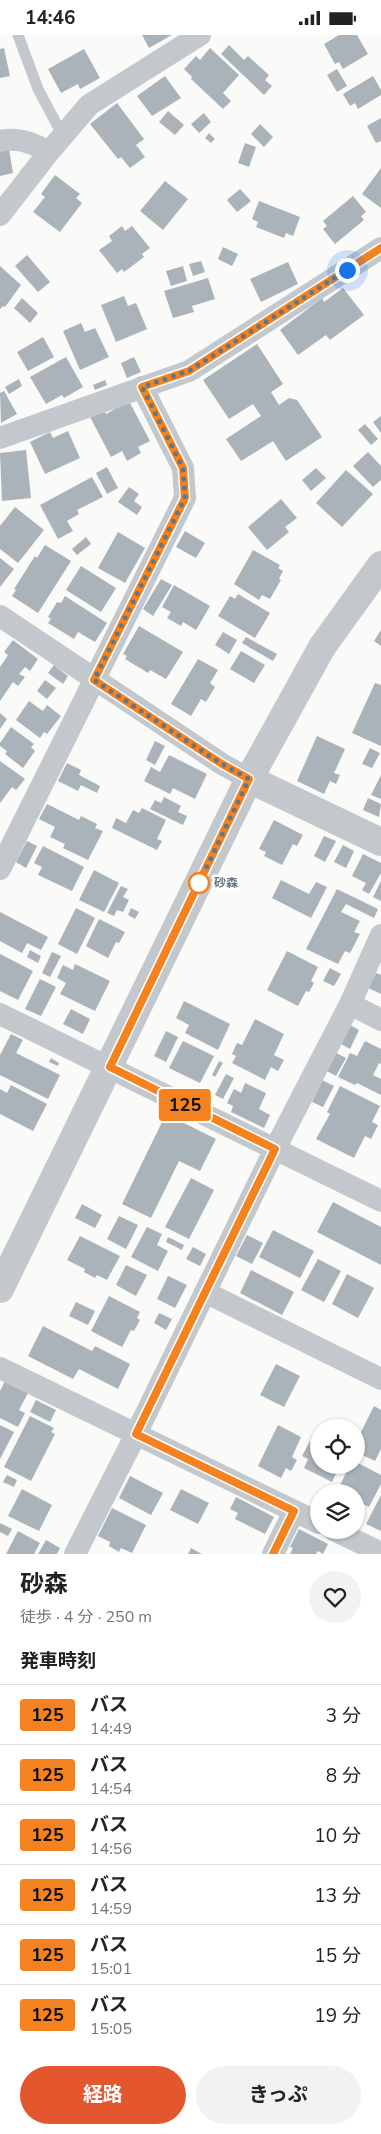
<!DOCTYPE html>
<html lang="ja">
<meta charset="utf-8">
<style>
:root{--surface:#fff;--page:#f2f2f2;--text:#222;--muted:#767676;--line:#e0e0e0;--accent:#e4572e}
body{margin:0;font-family:"Nunito Sans","Noto Sans JP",sans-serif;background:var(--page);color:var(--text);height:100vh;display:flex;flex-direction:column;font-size:19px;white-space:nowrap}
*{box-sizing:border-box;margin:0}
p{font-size:16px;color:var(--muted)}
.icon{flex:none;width:28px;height:28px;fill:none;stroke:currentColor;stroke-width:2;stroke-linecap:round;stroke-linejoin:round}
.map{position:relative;height:1519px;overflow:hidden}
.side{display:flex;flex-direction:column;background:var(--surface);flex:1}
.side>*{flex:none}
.badge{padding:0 10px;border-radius:4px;font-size:18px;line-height:32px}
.controls{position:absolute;left:310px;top:1384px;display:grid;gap:10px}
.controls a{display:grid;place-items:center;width:55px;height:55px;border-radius:50%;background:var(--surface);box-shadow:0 1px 4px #0004;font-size:25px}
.you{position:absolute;width:25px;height:25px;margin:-12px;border:4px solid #fff;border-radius:50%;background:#1a73e8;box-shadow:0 0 0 8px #1a73e833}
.map>.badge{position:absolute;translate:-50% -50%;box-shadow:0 0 0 2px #fff}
h2{padding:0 20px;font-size:19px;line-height:45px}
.round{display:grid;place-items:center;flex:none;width:52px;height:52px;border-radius:26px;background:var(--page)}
.headline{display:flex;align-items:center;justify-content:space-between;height:85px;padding:0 20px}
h1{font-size:24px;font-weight:700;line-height:38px}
.primary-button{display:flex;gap:10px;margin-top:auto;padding:10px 20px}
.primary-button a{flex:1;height:58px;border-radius:30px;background:var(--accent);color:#fff;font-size:20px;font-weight:700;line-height:58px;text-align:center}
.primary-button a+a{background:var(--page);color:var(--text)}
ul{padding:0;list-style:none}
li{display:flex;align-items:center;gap:15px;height:60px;padding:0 20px;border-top:1px solid var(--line)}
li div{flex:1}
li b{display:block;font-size:19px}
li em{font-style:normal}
li .badge{min-width:55px;font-weight:700;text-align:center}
.status{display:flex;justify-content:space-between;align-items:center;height:35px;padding:0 25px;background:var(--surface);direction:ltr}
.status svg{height:14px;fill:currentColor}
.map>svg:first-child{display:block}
.building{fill:#aab3b9}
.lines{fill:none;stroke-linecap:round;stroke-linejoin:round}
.service{stroke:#c3c8cc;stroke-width:11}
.minor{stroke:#c3c8cc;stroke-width:22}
.tertiary{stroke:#c3c8cc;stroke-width:28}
.line-casing{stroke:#fff;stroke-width:11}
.line{stroke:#f58220;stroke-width:8}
.walk{stroke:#657683;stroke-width:5;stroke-dasharray:0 9}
.stop-dot{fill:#fff;stroke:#f58220;stroke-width:2.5}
.labels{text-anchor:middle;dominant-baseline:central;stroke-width:5;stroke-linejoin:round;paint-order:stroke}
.stop-label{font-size:12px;font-weight:bold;fill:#657683;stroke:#fff;text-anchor:start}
</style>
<div class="status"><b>14:46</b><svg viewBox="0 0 49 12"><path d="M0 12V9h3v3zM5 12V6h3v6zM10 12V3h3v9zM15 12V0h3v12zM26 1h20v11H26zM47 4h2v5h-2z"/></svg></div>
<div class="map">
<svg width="381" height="1519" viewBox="0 0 381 1519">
<rect width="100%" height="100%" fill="#fafaf8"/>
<path class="building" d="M142,0H172L149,13Z
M339,0H357L368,19L343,34L339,27L335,29L324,9Z
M229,10L244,25L248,21L269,40L265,45L272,51L264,60L221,19Z
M4,13L10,41L0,43V14Z
M210,13L239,40L223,58L231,66L223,74L191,44L192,42L184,34L196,21L200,25Z
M84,14L100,43L80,54L78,49L61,58L48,34Z
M337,34L347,51L337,57L327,40Z
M165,41L181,63L152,81L137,61Z
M373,41L381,55V60L358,74L355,68L350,71L343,59Z
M117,68L144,104L136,110L145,122L130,133L121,122L118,124L90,89Z
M168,76L184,90L175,100L159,87Z
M204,78L211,87L199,98L191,89Z
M381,83V106L376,108L367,91Z
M260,89L273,102L264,112L251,99Z
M209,98L215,104L211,108L205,103Z
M245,108L256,112L249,132L238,128Z
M9,114L13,138L0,141V115Z
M381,133V173L362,159Z
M55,140L80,159L76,163L82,168L60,197L33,177L45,162L41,159Z
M165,146L188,164L163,195L140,176Z
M240,154L251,166L237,177L227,165Z
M353,161L366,177L361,181L364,185L335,209L323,194L327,191L323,186Z
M259,166L300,182L293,201L286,198L284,203L256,192L258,187L252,184Z
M122,191L125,196L132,191L150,213L142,219L144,222L124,237L122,234L117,238L99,215L112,206L109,201Z
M223,212L238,219L232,231L218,224Z
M27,220L50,247L38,257L15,231Z
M201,226L205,237L193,241L189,229Z
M288,227L298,249L261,267L250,244Z
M0,231L21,250L5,272L3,271L0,274Z
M183,231L187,246L171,251L166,236Z
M208,243L215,264L192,271L194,277L173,283L164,256Z
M343,253L364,280L330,305L326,300L298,320L280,295L322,263L324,267Z
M124,261L128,271L136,268L147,294L116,307L101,270Z
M22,263L38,278L30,288L14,273Z
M81,288L85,297L95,293L109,322L80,335L63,296Z
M43,302L54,322L28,336L17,317Z
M257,309L283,349L271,357L279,370L289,363L297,365L322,402L286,426L273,406L241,426L226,404L261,381L253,369L229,384L203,345Z
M66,322L83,352L64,363L62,360L46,369L30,342Z
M134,322L141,337L127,343L121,328Z
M19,344L22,351L9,359L5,352Z
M105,345L107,350L95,355L93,350Z
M4,356L17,379L1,388L0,358Z
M129,366L150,406L138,412L141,418L127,426L122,416L111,422L89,380L103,373L106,379Z
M381,381V398L373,387Z
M365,389L378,404L371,410L358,395Z
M68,396L80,423L45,439L30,407L50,397L53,403Z
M26,415L31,463L2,466L0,418Z
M368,417L381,431V445L373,452L353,431Z
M107,432L118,453L107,459L96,438Z
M316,433L326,443L311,456L302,445Z
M346,435L373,459L342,492L316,468Z
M92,442L103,462L77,475L79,479L67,486L73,496L58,504L40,470Z
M129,452L139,459L134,466L142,472L137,480L118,467Z
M281,464L297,483L285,492L289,497L267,515L248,492Z
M15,472L44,495L18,528L0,514V491Z
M185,496L205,508L196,523L176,512Z
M118,497L145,513L125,548L98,533Z
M86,502L91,509L77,520L72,514Z
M45,510L71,526L38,578L12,561L16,555L14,554L35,521L37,523Z
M253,515L280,530L278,533L283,536L279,544L281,545L270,564L262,560L259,565L234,549Z
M0,523L14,534L0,552Z
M81,531L116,553L101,577L66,555Z
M161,544L172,550L153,581L143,574Z
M174,550L210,571L196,595L183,587L181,591L167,583L171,577L162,572Z
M238,559L270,578L255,603L218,581L230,561L235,564Z
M65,561L107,588L95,607L78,597L74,604L48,588L51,584L48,582L57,567L61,568Z
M139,591L183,617L166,644L150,635L148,638L125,624L127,621L123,619Z
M381,595V611L374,606Z
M223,597L237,605L229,619L215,610Z
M246,602L277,619L273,626L242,608Z
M13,605L38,624L30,636L25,632L19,639L25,642L18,651L13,647L0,666V632L8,620L4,617Z
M241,616L265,630L254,648L230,634Z
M198,624L218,635L210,648L215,652L206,667L201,664L191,681L171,669Z
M54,630L68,641L63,649L48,638Z
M45,645L56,653L47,664L37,656Z
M375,648L381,650V711L352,698Z
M29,666L43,676L47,670L61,681L47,699L44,697L40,703L16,685Z
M0,678L7,684L0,694Z
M11,692L34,709L31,712L35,716L23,733L5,719L7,716L0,711V708Z
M317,701L345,714L334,738L340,740L336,749L330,746L324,759L297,746Z
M155,706L165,711L155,730L146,725Z
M370,713L380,718L372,733L362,729Z
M169,720L207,739L195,764L173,753L170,759L144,746L151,732L160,737Z
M0,726L25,744L16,755L12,752L0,768Z
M67,728L81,735L79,740L100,751L97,758L81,750L78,756L58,746Z
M381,740V764L371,760Z
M164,762L181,771L178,777L187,781L183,790L150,774L155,765L161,768Z
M368,763L381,769L379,782L363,775Z
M47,769L79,785L81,781L97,789L95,793L103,796L88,825L63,813L65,809L50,802L55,792L39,784Z
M142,773L166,785L157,804L162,806L157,815L112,793L116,783L126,788L133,775L139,778Z
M274,785L303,800L297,811L293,809L282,830L264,821L266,817L259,814Z
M324,801L336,806L325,827L314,821Z
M27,806L37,811L26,833L16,827Z
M343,810L354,816L346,833L334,827Z
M43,811L84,832L72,856L38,840L42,832L34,828Z
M363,819L381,828V838L369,859L362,855L366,848L352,841Z
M94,835L119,848L104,877L79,865Z
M281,845L309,859L316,847L327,852L311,883L272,863Z
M381,846V866L373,862Z
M121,851L128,854L123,862L129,865L123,877L117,875L114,881L107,878Z
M337,854L378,874L374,883L346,869L341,877L360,886L354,897L360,899L350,918L345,916L338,929L306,914Z
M76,873L95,883L77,919L58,909Z
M131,873L139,877L135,884L128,880Z
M0,877L48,902L41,915L27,908L22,918L0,906Z
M99,884L125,897L119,908L116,907L108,923L86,911Z
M30,915L41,921L38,928L27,922Z
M287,916L318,932L311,946L314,948L309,957L306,956L298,971L267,955Z
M52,917L61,921L50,942L42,938Z
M0,919L33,936L18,965L0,956Z
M75,929L110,946L95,976L60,959L66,948L57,943L63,930L73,935Z
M330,933L341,939L334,951L323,946Z
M376,938L381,940V959L368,953Z
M40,944L56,952L41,981L25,974Z
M184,966L230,989L218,1015L185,998L189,990L176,983Z
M71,974L90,984L83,999L63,989Z
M255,984L284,999L274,1020L284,1025L278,1036L271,1032L265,1045L232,1028L236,1021L232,1019L237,1008L242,1010Z
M350,990L359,995L350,1014L341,1009Z
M166,996L178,1002L166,1027L154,1021Z
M11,999L23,1005L16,1018L60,1040L48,1064L0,1040V1020Z
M183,1006L214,1021L200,1048L169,1033Z
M365,1006L381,1014V1029L379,1028L373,1040L381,1044V1060L357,1048L355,1050L338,1042L350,1018L357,1021Z
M336,1018L346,1023L336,1041L327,1036Z
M51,1023L59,1028L58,1031L49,1027Z
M219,1026L223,1028L215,1042L212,1040Z
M226,1039L234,1043L223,1064L215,1060Z
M322,1045L334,1051L323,1072L312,1067Z
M245,1048L266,1058L259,1074L270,1080L264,1093L231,1077L233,1071L227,1068L234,1054L241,1058Z
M11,1050L47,1069L33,1096L0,1079V1054L7,1058Z
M340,1051L380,1071L372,1087L378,1090L371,1104L365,1101L354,1123L316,1104L330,1079L327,1077Z
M166,1079L216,1104L200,1136L179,1126L151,1183L122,1169Z
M191,1143L214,1155L189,1204L165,1192Z
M333,1167L381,1192V1230L317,1197Z
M82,1169L102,1180L95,1193L75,1183Z
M119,1181L138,1190L126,1214L107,1204Z
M147,1192L162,1199L157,1210L168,1216L158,1236L131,1222Z
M273,1195L314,1216L300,1243L259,1222Z
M247,1200L263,1208L252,1229L236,1221Z
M80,1201L120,1221L107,1245L97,1240L95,1243L84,1237L85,1234L67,1225Z
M168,1202L184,1210L182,1215L166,1207Z
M193,1212L206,1219L200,1231L186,1224Z
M318,1224L341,1236L324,1267L301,1255Z
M126,1230L147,1240L136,1261L116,1250Z
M251,1235L294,1257L282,1280L240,1258Z
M347,1239L374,1253L358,1283L332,1269Z
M168,1241L187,1250L175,1273L157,1264Z
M109,1261L140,1277L137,1283L140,1285L134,1296L131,1295L122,1312L91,1296Z
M76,1267L95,1276L88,1290L69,1281Z
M159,1278L172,1284L166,1295L154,1288Z
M43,1291L92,1316L95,1311L130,1329L118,1354L79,1334L73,1344L28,1321Z
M276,1329L300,1341L284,1372L260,1360Z
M5,1346L28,1358L19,1375L25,1378L18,1392L0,1383V1356Z
M36,1365L56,1375L50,1387L30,1377Z
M374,1371L381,1375V1414L375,1426L356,1417V1407Z
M30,1381L54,1393L51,1397L55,1399L31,1446L4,1432Z
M0,1390L14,1397L0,1424Z
M278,1390L301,1402L292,1422L297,1425L291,1436L286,1433L281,1443L258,1431Z
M310,1406L319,1411V1430H340L332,1447L304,1433L308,1424L302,1421Z
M356,1427L381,1440V1449L369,1472L356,1466V1458L337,1456L350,1430H356Z
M7,1440L17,1445L14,1452L3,1447Z
M130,1441L163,1458L151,1480L119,1463Z
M22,1454L52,1470L39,1496L8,1481Z
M181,1454L209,1468L198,1489L170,1475Z
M381,1460V1496L366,1489Z
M236,1462L274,1482L265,1499L235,1484L238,1478L230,1474Z
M112,1473L146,1490L132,1518L121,1513L119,1517L109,1511L110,1507L98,1501Z
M0,1488L12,1494L8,1501L0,1497Z
M299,1494L328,1509L323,1519L318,1516L316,1519H290L293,1513L290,1512Z
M18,1496L40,1508L34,1519H6Z
M46,1505L60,1513L57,1519H38Z
M191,1513L202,1519H188Z"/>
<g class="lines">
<path class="service" d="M18,0L38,54L63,101"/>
<path class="minor" d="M0,106C18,102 33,108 49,117
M0,180L49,117L89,70L200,0
M0,403L189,336L381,213
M0,581L222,729L249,744
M0,834L185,463L183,433L142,352
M350,969L381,985
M0,979L381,1166
M205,1257L381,1344
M0,1333L319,1488
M334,1495L381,1518
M75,1519L136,1399L275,1114L350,969L381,900
M273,1519L294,1476"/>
<path class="tertiary" d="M249,744L381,807
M0,1254L249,744L322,612L381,530"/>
</g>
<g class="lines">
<defs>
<path id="line" d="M273,1519L294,1476L136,1399L275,1114L110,1032L249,744L222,729L94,645L185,463L183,433L142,352L189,336L381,213"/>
</defs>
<use href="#line" class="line-casing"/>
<use href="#line" class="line"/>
<path class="walk" d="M199,848L249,744L222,729L94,645L185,463L183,433L142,352L189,336L347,235"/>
</g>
<circle class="stop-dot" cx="199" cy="848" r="10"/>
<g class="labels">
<g class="stop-label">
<text x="214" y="848">砂森</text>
</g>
</g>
</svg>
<div class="controls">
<a><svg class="icon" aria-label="locate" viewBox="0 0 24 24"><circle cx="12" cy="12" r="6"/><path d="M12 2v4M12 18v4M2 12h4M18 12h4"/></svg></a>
<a><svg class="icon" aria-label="layers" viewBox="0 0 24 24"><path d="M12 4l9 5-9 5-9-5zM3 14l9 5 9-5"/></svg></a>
</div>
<div class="you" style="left:347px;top:235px"></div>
<b class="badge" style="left:185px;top:1070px;background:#f58220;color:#111">125</b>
</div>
<section class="side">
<div class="headline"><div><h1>砂森</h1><p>徒歩 · 4 分 · 250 m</p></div><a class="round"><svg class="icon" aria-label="heart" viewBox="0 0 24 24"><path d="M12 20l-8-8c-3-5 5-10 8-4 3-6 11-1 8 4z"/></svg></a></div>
<h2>発車時刻</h2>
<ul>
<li><span class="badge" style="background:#f58220;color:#111">125</span><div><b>バス</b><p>14:49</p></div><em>3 分</em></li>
<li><span class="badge" style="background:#f58220;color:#111">125</span><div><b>バス</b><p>14:54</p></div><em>8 分</em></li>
<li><span class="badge" style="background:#f58220;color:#111">125</span><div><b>バス</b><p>14:56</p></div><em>10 分</em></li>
<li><span class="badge" style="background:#f58220;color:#111">125</span><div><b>バス</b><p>14:59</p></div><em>13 分</em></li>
<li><span class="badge" style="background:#f58220;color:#111">125</span><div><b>バス</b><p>15:01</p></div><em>15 分</em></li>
<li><span class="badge" style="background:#f58220;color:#111">125</span><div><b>バス</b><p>15:05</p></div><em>19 分</em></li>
</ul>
<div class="primary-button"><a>経路</a><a>きっぷ</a></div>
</section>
